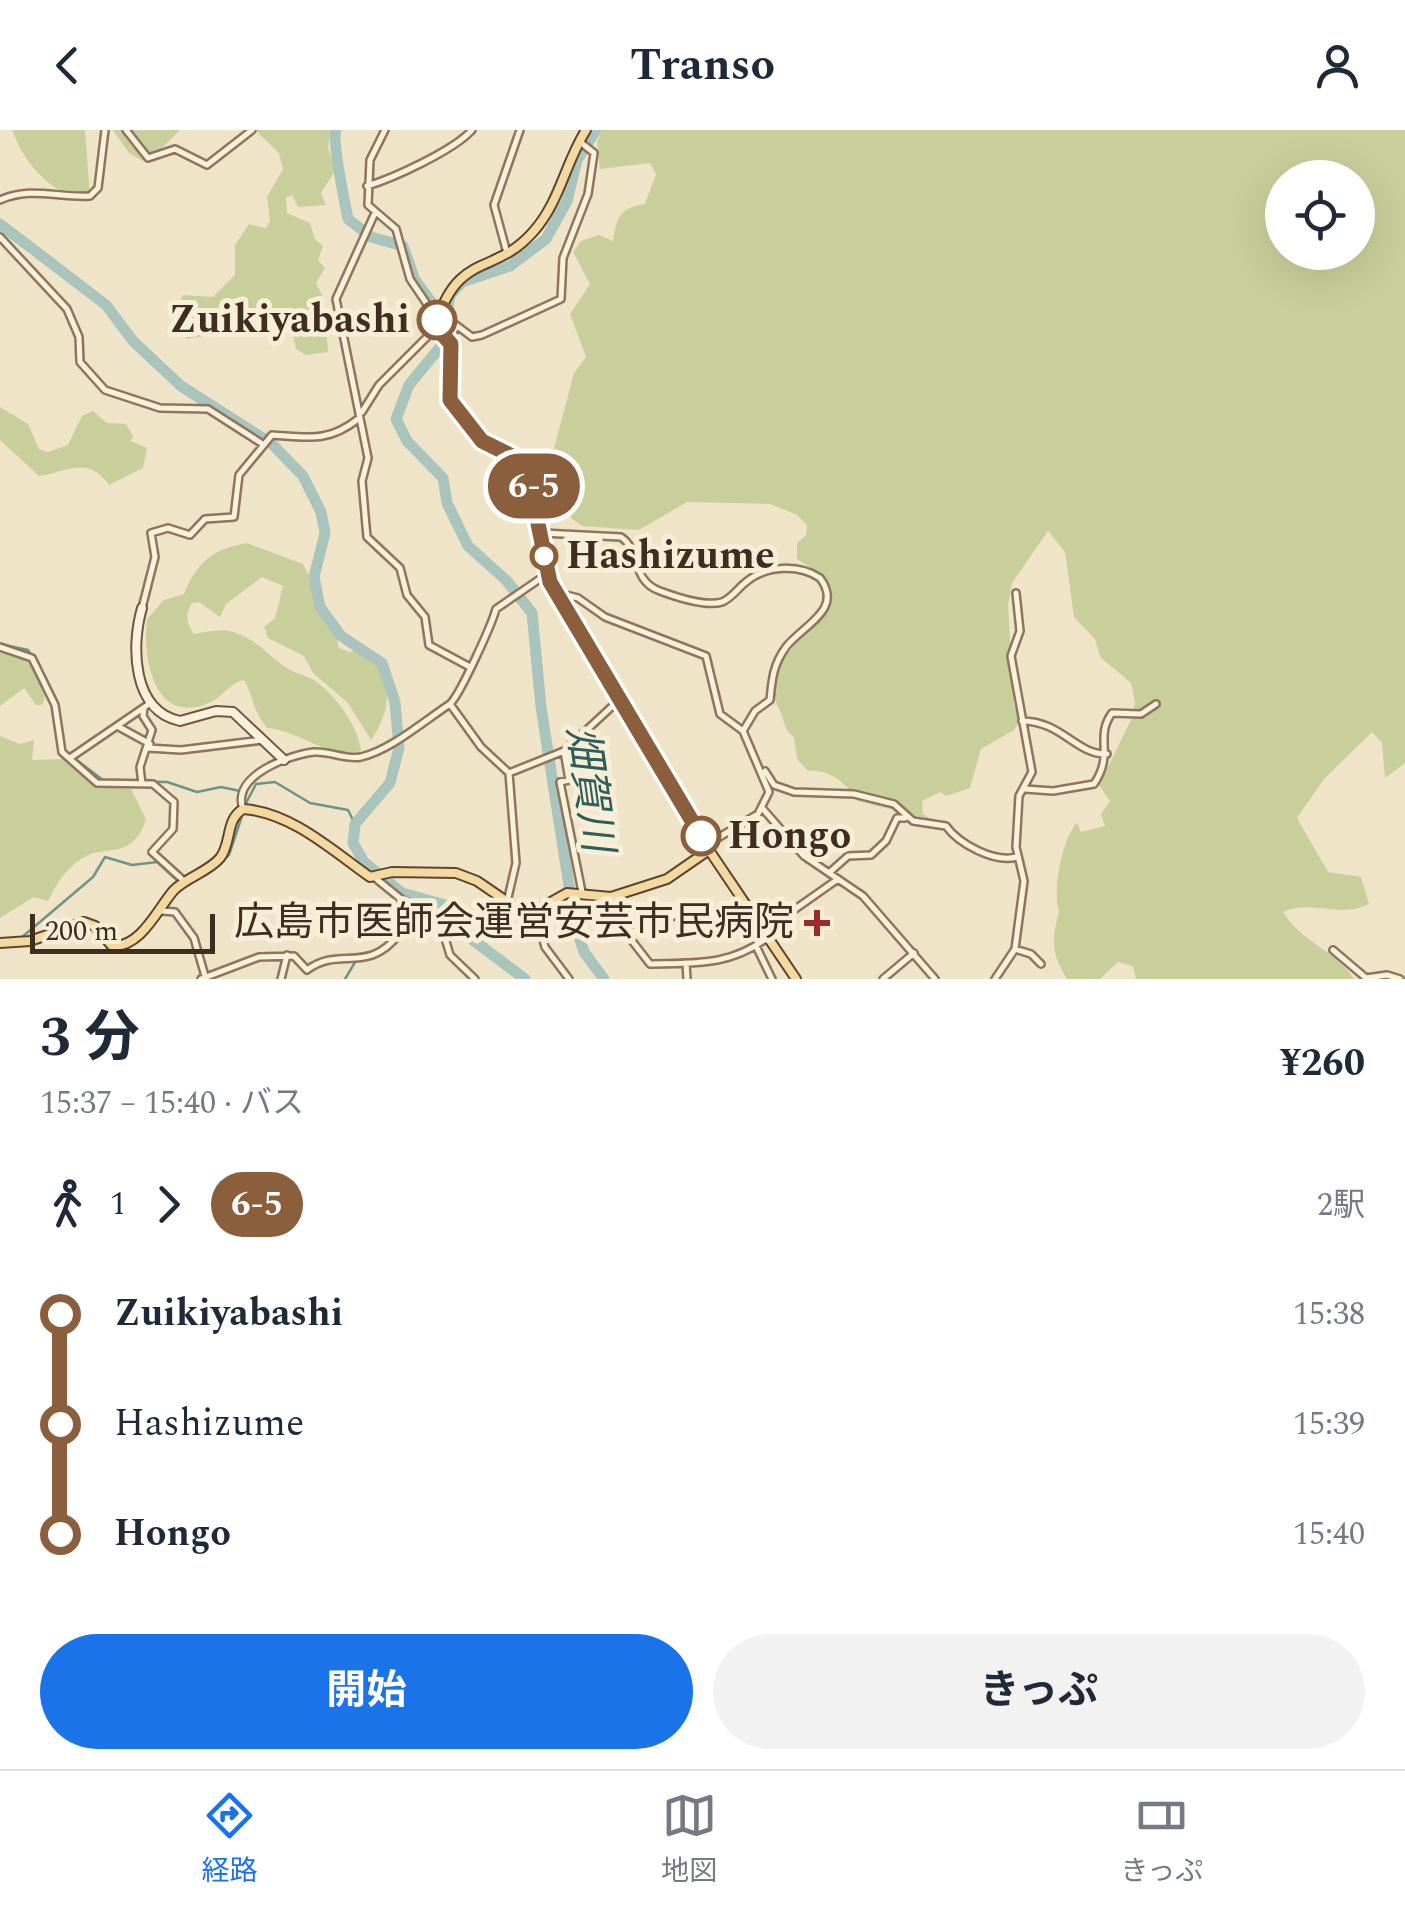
<!DOCTYPE html>
<html lang="ja">
<meta charset="utf-8">
<style>
:root{--surface:#fff;--page:#f2f2f3;--text:#1f2937;--muted:#747a83;--line:#e0e1e3;--accent:#1a73e8}
body{margin:0;font-family:Spectral,"Noto Sans JP",serif;background:var(--page);color:var(--text);height:100vh;display:flex;flex-direction:column;font-size:38px;white-space:nowrap}
*{box-sizing:border-box;margin:0}
p{font-size:32px;color:var(--muted)}
.icon{flex:none;width:55px;height:55px;fill:none;stroke:currentColor;stroke-width:2;stroke-linecap:round;stroke-linejoin:round}
.map{position:relative;height:849px;overflow:hidden}
.drawer{display:flex;flex-direction:column;background:var(--surface);flex:1}
.drawer>*{flex:none}
.badge{padding:0 20px;border-radius:32px;font-size:35px;line-height:65px}
.fabs{position:absolute;left:1265px;top:30px;display:grid;gap:20px}
.fabs a{display:grid;place-items:center;width:110px;height:110px;border-radius:50%;background:var(--surface);box-shadow:0 10px 40px #0002;font-size:50px}
.scale{position:absolute;left:30px;bottom:25px;width:185px;box-sizing:border-box;padding-left:10px;border:5px solid #3d2e20;border-top:0;font-size:28px;line-height:35px;white-space:nowrap;color:#3d2e20;-webkit-text-stroke:8px #f7eed8;paint-order:stroke}
.map>.badge{position:absolute;translate:-50% -50%;box-shadow:0 0 0 5px #fff}
.legs{display:flex;align-items:center;gap:15px;height:110px;padding:0 40px;font-size:32px}
.legs p{margin-inline-start:auto}
.overview{display:flex;align-items:center;justify-content:space-between;height:170px;padding:0 40px}
h1{font-size:55px;font-weight:700;line-height:75px}
.button{display:flex;gap:20px;margin-top:auto;padding:20px 40px}
.button a{flex:1;height:115px;border-radius:60px;background:var(--accent);color:#fff;font-size:40px;font-weight:700;line-height:115px;text-align:center}
.button a+a{background:var(--page);color:var(--text)}
ul{padding:0 40px;list-style:none}
li{display:flex;align-items:center;gap:35px;height:110px;font-size:38px}
li i{display:grid;place-items:center;width:15px;height:100%;margin:0 12px;background:currentColor}
li i::after{content:'';width:25px;height:25px;margin:-12px;border:8px solid;border-radius:50%;background:var(--surface)}
li p{margin-inline-start:auto}
li:first-child i{background:linear-gradient(#0000 50%,currentColor 0)}
li:last-child i{background:linear-gradient(currentColor 50%,#0000 0)}
header{display:flex;justify-content:space-between;align-items:center;height:130px;padding:0 40px;background:var(--surface);font-size:45px;font-weight:700}
.menu{display:flex;justify-content:space-around;align-items:center;height:140px;border-top:2px solid var(--line);background:var(--surface);font-size:28px;color:var(--muted)}
.menu a{display:grid;justify-items:center;gap:5px}
.menu .current{color:var(--accent)}
.map>svg:first-child{display:block}
.green{fill:#c9cf9b;fill-rule:evenodd}
.lines{fill:none;stroke-linecap:round;stroke-linejoin:round}
.stream{stroke:#6f938a;stroke-width:2.5}
.river{stroke:#a9c4bc;stroke-width:11}
.street-casing{stroke:#8d765c;stroke-width:10}
.secondary-casing{stroke:#6f573f;stroke-width:12}
.primary-casing{stroke:#5b4430;stroke-width:12}
.street{stroke:#faf1dc;stroke-width:5}
.secondary{stroke:#faf1dc;stroke-width:8}
.primary{stroke:#f3d9a0;stroke-width:8}
.line-1-casing{stroke:#fff;stroke-width:22}
.line-1{stroke:#8b5e3c;stroke-width:15}
.stop-1-dot{fill:#fff;stroke:#8b5e3c;stroke-width:5}
.poi-dot{fill:#9e2a2b;stroke:#f7eed8;stroke-width:4}
.labels{text-anchor:middle;dominant-baseline:central;stroke-width:10;stroke-linejoin:round;paint-order:stroke}
.stop-label{font-size:40px;font-weight:bold;fill:#3d2e20;stroke:#f7eed8;text-anchor:start}
.poi-label{font-size:40px;fill:#3d2e20;stroke:#f7eed8;text-anchor:end}
.water-label{font-size:42px;font-style:italic;fill:#2f5d5a;stroke:#f7eed8}
</style>
<header><svg class="icon" aria-label="back" viewBox="0 0 24 24"><path d="M15 5l-7 7 7 7"/></svg>Transo<svg class="icon" aria-label="person" viewBox="0 0 24 24"><circle cx="12" cy="8" r="4"/><path d="M4 21q1-7 8-7t8 7"/></svg></header>
<div class="map">
<svg width="1405" height="849" viewBox="0 0 1405 849">
<rect width="100%" height="100%" fill="#f0e4c8"/>
<path class="green" d="M12,0H85L90,66L76,70C44,54 25,34 12,0Z
M113,0H180L147,33L129,23Z
M255,0H331L328,18L336,39L321,63L326,75L298,77L292,65L286,68L287,83L310,93L315,109L323,116L318,130L325,138L316,153L324,169L328,222L306,225L296,219L293,205L275,179L230,194L216,204L187,209L175,182L183,165L213,167L235,145V115L249,94L266,98L270,91L267,67L283,39L279,23Z
M602,0H1405V633L1385,648L1382,613L1372,602L1324,649L1297,688L1328,742L1361,747L1369,774C1340,789 1312,769 1283,782C1303,814 1335,819 1354,849H1136L1133,836L1118,832L1100,849H1067C1050,821 1052,810 1059,781C1052,763 1062,708 1077,693L1081,702L1105,696L1101,684L1110,671L1099,655L1131,590L1135,573L1131,553L1100,527L1095,509L1074,487L1065,422L1048,401L1012,453L1008,475L1014,576L1020,590L1014,600L981,619L970,658L946,666L940,662L922,671L923,684L933,690L857,671C847,653 829,639 808,641L797,629L794,607C782,598 786,592 780,581C752,526 826,506 832,460L825,447L797,429V413L806,405L807,395L797,385L770,374L687,372L639,400L582,396L572,389L548,341L574,243L586,227L570,184L590,154L573,122L581,111L599,105L613,111C617,88 620,77 645,74L656,44L650,33L600,39L597,12ZM1282,48H1358V122H1282Z
M0,277L28,294L39,319L48,322L68,315L82,286L93,281L107,293L126,294L133,306L131,311L147,318L143,338L109,355C88,325 68,342 39,346L0,310Z
M247,413L303,434C311,449 338,505 339,518L350,522L360,517C395,540 393,579 371,610L348,573L313,543L304,526L268,508L264,497L275,488L283,456L262,447L226,474L220,487L199,472L192,473C185,484 186,494 194,504C208,502 220,498 233,502C256,509 267,524 285,537C293,543 305,545 314,550C334,563 359,597 361,621C328,630 299,600 267,598C251,578 255,569 244,550C229,553 225,565 211,572C155,598 142,530 147,489L164,470L184,464C197,432 212,419 247,413Z
M0,517C8,518 19,517 26,521C40,529 50,562 42,575H36L24,558L0,576Z
M0,606L20,614L34,610L32,630L64,629L95,657L131,659L146,689C132,732 106,713 83,728C66,738 57,753 48,771L34,767L0,788Z"/>
<g class="lines">
<path class="stream" d="M0,514L28,520L43,545
M57,575L60,596
M74,628L103,650
M126,651L167,652L197,662L221,657L240,661
M245,675L256,654L275,652L310,673L348,680L355,694
M217,736L229,725L243,683
M398,760V784
M21,808L93,747L105,727L132,735L157,732L179,752
M378,819L391,809
M345,849L357,829"/>
<path class="river" d="M336,0C332,11 345,74 348,89L371,107L403,116L415,150L443,188
M596,0L577,30L567,71L546,109L510,136L462,152L450,165L441,216L409,255L396,289L407,311L443,348L447,373L468,416L506,450L532,483L541,577L575,794L584,822L604,849
M0,94L106,175L133,211L181,256L272,314L303,346L321,382L325,403L314,447L320,477L341,506L382,533L395,572L399,618L390,653L355,694L353,713L364,732L402,763L449,776L469,807L525,849"/>
<defs>
<path id="street" d="M126,0L148,28L175,19L207,35L252,0
M385,0L370,30L368,75L396,99L410,149L437,189
M367,56C394,48 454,20 472,0
M0,70C31,56 57,68 90,66L98,58L105,0
M374,85L336,169L368,328L362,351L367,407L400,438L407,465L425,487L429,515L468,536
M0,107L67,179L79,207L80,232L105,260L160,278L208,279L261,313
M507,123L494,75L520,0
M451,209L456,195L472,207L482,205L561,169L563,128L588,64L594,23L579,11
M362,282L379,255L437,197
M543,403L621,407C641,420 631,451 660,461C676,467 705,477 722,472C732,468 738,458 746,452C766,435 799,434 820,448C844,480 803,495 786,517C773,535 772,549 770,570L755,581L743,601
M555,462L578,468L605,487L706,526L720,584L743,601L769,662L758,684L706,715
M142,478L155,427L151,403L168,398L190,405L205,389L234,387L239,345L272,305C307,307 328,313 358,289
M0,517L32,528L55,575L62,622L97,653L153,654L174,672L173,699L152,722L184,751
M450,574L481,617L509,643L516,733L507,772
M1022,591C1062,591 1076,625 1107,624
M119,597L150,614
M148,618L181,620L263,610
M564,621L569,650L560,652L582,762
M70,628L149,574
M765,641L774,655L794,662L854,664L894,674L913,691L946,696C959,714 994,733 1017,727
M509,643L564,621L619,570
M142,654L140,637L152,600L143,586L144,578
M1025,659L1053,661L1094,654C1115,623 1094,608 1112,583L1141,584L1156,574
M243,679C231,646 288,625 314,622C330,621 346,630 361,627C391,620 424,591 450,574C460,565 492,494 496,479L547,444
M763,679L804,726L863,766L935,849
M830,742L848,726L871,725L886,711L897,688H905
M374,747L401,769L439,788L450,825L475,849
M598,767L650,834C695,833 731,836 768,807
M697,776L703,796
M162,781L175,782L194,808L205,846
M535,781L545,817L569,849
M764,801L838,749
M627,804L702,775
M756,816L772,849
M1015,819L1031,824L1041,834
M1333,820L1366,848L1387,845L1400,849
M686,833L687,849
M201,849L259,827L294,826L307,840C340,815 367,846 400,803L401,769
M281,849L287,825
M883,849L914,823
M995,849L1015,819L1024,751L1016,717L1019,666L1032,642L1011,526L1020,501L1016,463"/>
<path id="secondary" d="M142,478C131,516 132,581 180,591L216,581L233,582L284,630"/>
<path id="primary" d="M586,0C565,33 560,72 533,102C493,147 460,120 436,193C439,201 446,203 450,210C462,234 435,255 463,291C482,317 523,323 532,349C545,385 538,426 555,462L709,720L796,849
M0,813L30,811L84,792L95,796L112,816C141,818 158,778 174,760C187,747 208,742 220,728C232,713 225,690 243,679C291,682 333,721 370,747L392,742L456,743L477,751L515,777L535,781L567,763L611,767L667,749L709,720"/>
</defs>
<use href="#street" class="street-casing"/>
<use href="#secondary" class="secondary-casing"/>
<use href="#primary" class="primary-casing"/>
<use href="#street" class="street"/>
<use href="#secondary" class="secondary"/>
<use href="#primary" class="primary"/>
</g>
<g class="lines">
<defs>
<path id="line-1" d="M437,190L436,197L451,214L450,270L482,311L514,327L527,340L550,452L701,706"/>
</defs>
<use href="#line-1" class="line-1-casing"/>
<use href="#line-1" class="line-1"/>
</g>
<g class="stop-1-dot">
<circle cx="437" cy="190" r="18"/>
<circle cx="544" cy="426" r="12"/>
<circle cx="701" cy="706" r="18"/>
</g>
<path class="poi-dot" d="M812 778h10v10h10v10h-10v10h-10v-10h-10v-10h10z"/>
<g class="labels">
<g class="stop-label">
<text x="410" y="190" text-anchor="end">Zuikiyabashi</text>
<text x="566" y="426">Hashizume</text>
<text x="728" y="706">Hongo</text>
</g>
<g class="poi-label">
<text x="794" y="793">広島市医師会運営安芸市民病院</text>
</g>
<g class="water-label">
<text transform="translate(589 659) rotate(82)">畑賀川</text>
</g>
</g>
</svg>
<div class="fabs">
<a><svg class="icon" aria-label="locate" viewBox="0 0 24 24"><circle cx="12" cy="12" r="6"/><path d="M12 2v4M12 18v4M2 12h4M18 12h4"/></svg></a>
</div>
<div class="scale">200 m</div>
<b class="badge" style="left:534px;top:356px;background:#8b5e3c;color:#fff">6-5</b>
</div>
<section class="drawer">
<div class="overview"><div><h1>3 分</h1><p>15:37 – 15:40 · バス</p></div><b>¥260</b></div>
<div class="legs"><svg class="icon" aria-label="walk" viewBox="0 0 24 24"><circle cx="13" cy="4" r="2"/><path d="M13 8l-2 6 4 7M11 14l-3 7M7 12l3-4h3l4 4"/></svg>1<svg class="icon" aria-label="forward" viewBox="0 0 24 24"><path d="M9 5l7 7-7 7"/></svg><b class="badge" style="background:#8b5e3c;color:#fff">6-5</b><p>2駅</p></div>
<ul>
<li><i style="color:#8b5e3c"></i><b>Zuikiyabashi</b><p>15:38</p></li>
<li><i style="color:#8b5e3c"></i><span>Hashizume</span><p>15:39</p></li>
<li><i style="color:#8b5e3c"></i><b>Hongo</b><p>15:40</p></li>
</ul>
<div class="button"><a>開始</a><a>きっぷ</a></div>
</section>
<nav class="menu">
<a class="current"><svg class="icon" aria-label="directions" viewBox="0 0 24 24"><path d="M12 3l9 9-9 9-9-9zM9 14v-3h6M13 9l2 2-2 2"/></svg>経路</a>
<a><svg class="icon" aria-label="map" viewBox="0 0 24 24"><path d="M3 6l6-2 6 2 6-2v14l-6 2-6-2-6 2zM9 4v14M15 6v14"/></svg>地図</a>
<a><svg class="icon" aria-label="tickets" viewBox="0 0 24 24"><path d="M3 7h18v10H3zM15 7v10"/></svg>きっぷ</a>
</nav>
